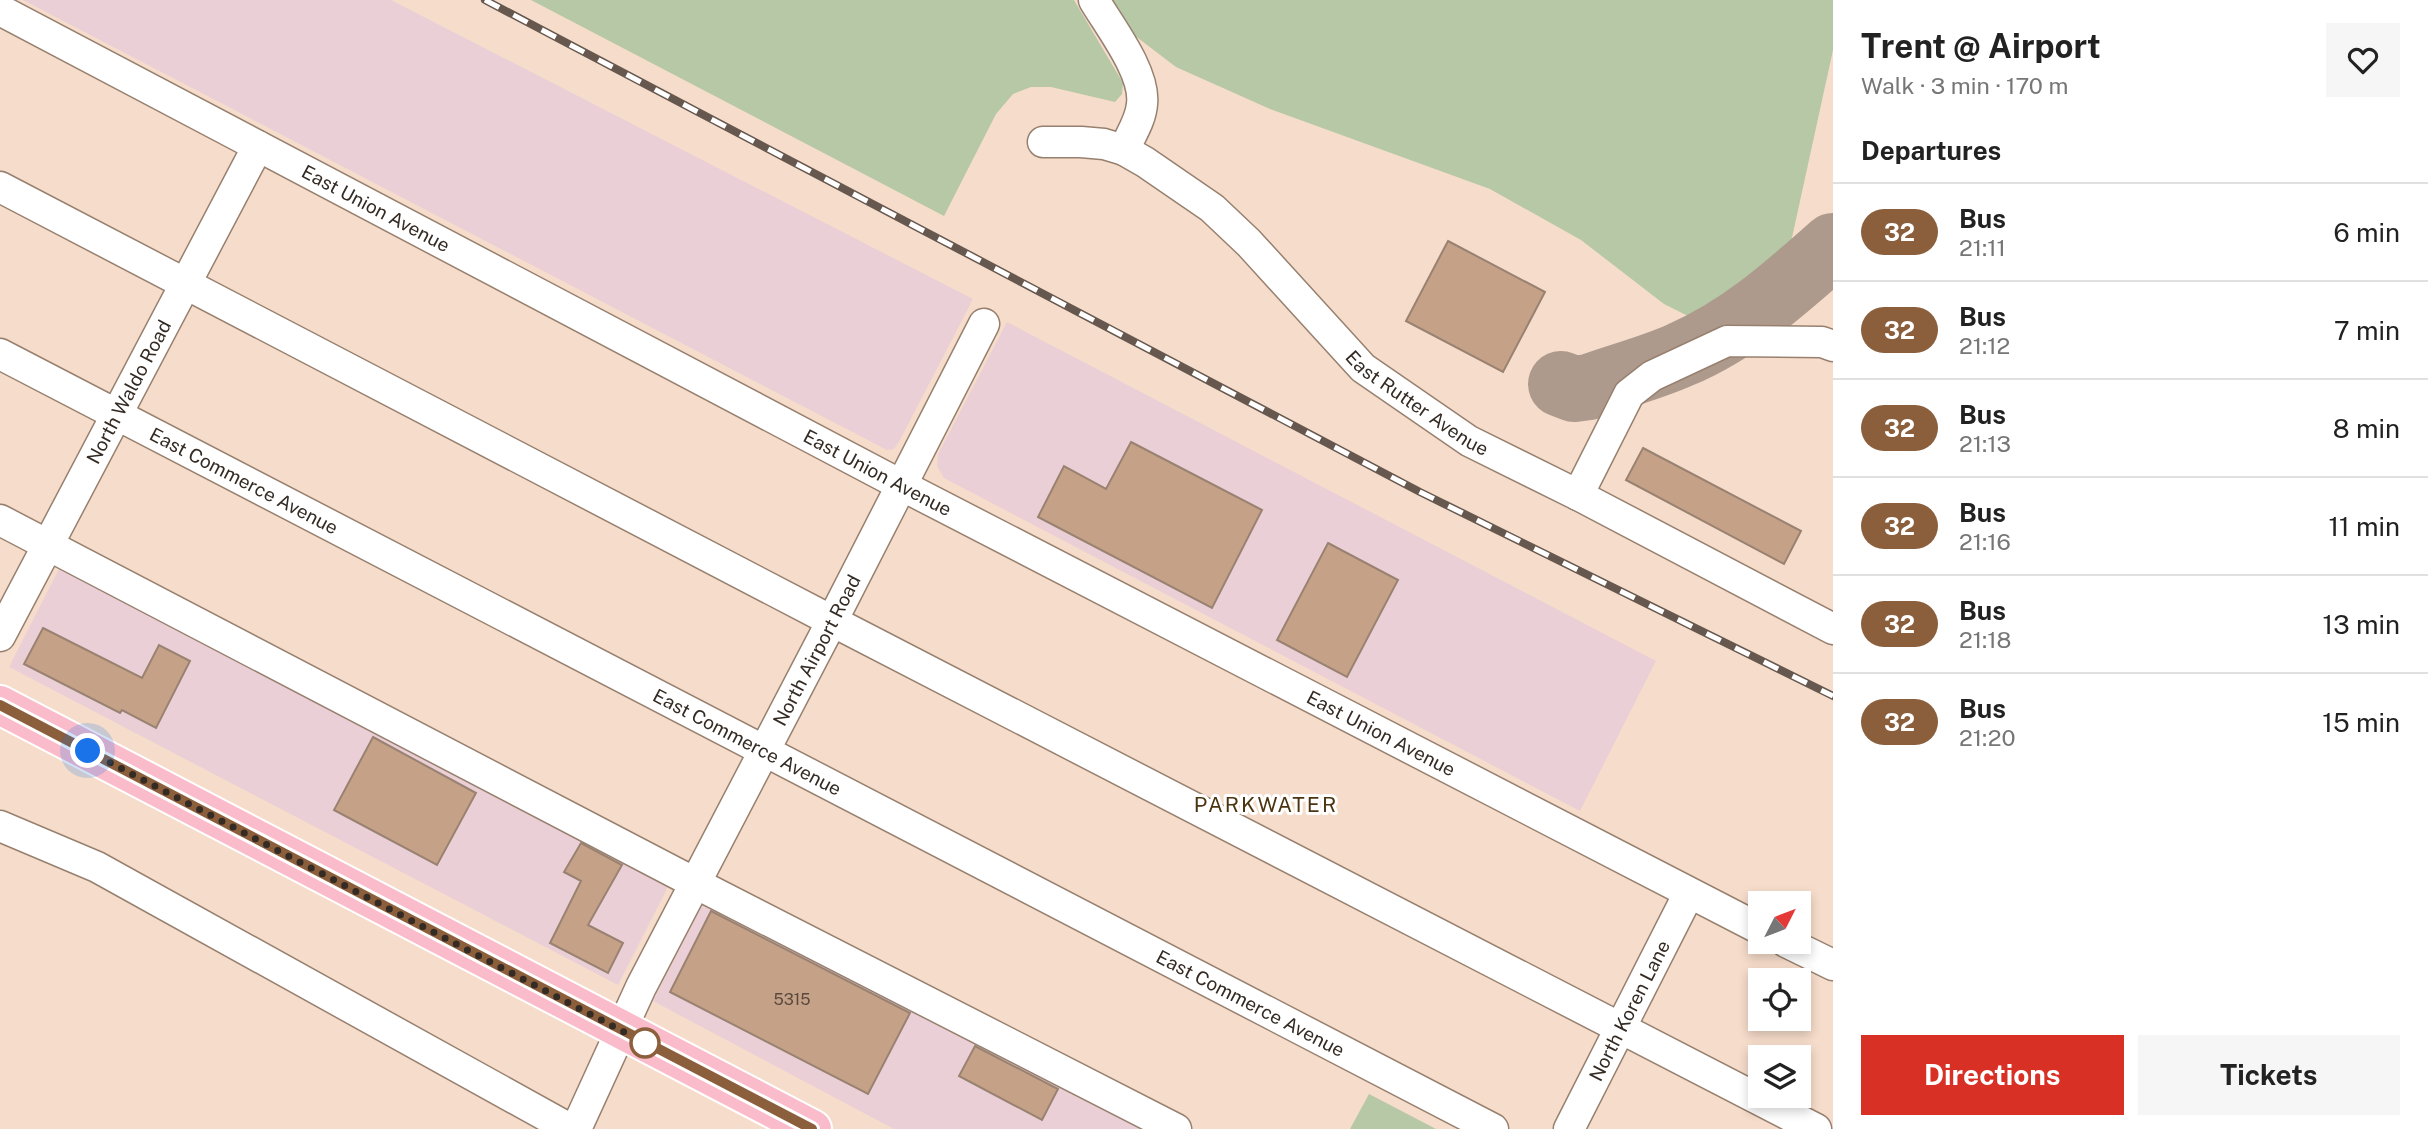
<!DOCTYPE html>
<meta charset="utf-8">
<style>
:root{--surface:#fff;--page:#f6f6f6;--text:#222;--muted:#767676;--line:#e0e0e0;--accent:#d93025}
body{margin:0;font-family:"Public Sans",sans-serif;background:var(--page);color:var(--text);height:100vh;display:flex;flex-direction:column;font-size:26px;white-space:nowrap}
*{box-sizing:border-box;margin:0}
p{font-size:23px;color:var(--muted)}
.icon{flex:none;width:38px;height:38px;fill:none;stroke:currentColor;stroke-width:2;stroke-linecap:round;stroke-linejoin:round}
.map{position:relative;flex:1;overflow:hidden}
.drawer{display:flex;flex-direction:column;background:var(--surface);width:595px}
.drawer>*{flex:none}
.badge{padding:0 14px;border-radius:23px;font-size:24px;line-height:46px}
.needle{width:46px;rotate:48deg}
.tools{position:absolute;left:1748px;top:891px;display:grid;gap:14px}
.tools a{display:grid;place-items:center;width:63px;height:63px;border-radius:0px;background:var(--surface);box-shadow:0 4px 10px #0003;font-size:35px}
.you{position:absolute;width:35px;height:35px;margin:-18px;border:5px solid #fff;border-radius:50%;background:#1a73e8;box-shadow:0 0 0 10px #1a73e833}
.map>.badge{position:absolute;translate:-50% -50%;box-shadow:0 0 0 4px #fff}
h2{padding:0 28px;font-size:26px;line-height:63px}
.round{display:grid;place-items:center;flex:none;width:74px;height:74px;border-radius:0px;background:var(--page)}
.head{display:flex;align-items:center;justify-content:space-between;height:119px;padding:0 28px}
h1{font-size:33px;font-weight:700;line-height:52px}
.button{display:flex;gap:14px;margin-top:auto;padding:14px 28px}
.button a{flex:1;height:80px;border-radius:0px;background:var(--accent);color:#fff;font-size:28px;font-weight:700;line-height:80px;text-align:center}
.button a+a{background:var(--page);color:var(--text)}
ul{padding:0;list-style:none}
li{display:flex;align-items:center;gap:21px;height:98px;padding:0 28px;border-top:2px solid var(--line)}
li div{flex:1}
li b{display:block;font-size:26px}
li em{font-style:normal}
li .badge{min-width:77px;font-weight:700;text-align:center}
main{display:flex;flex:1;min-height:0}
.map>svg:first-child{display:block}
.commercial{fill:#ead0d6}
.green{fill:#b6c8a5}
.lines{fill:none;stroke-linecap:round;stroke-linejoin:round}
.taxiway{stroke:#ae9a8c;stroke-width:66}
.building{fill:#c5a187;stroke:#998271;stroke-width:2}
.minor-casing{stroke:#97806f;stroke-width:33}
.major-casing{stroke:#fff;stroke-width:42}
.minor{stroke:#fff;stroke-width:30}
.major{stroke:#fabcca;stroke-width:38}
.rail-casing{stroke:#66584e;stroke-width:8}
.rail{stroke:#fff;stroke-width:5;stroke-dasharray:16;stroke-linecap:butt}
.line-casing{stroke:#fff;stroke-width:16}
.line{stroke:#8b5e3c;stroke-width:10}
.walk{stroke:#342b24;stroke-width:7;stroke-dasharray:0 12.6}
.stop-dot{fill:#fff;stroke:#8b5e3c;stroke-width:3.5}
.labels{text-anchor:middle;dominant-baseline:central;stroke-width:6;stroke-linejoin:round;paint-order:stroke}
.number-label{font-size:16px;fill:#58483d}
.street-label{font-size:19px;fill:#342b24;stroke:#fff}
.neighbourhood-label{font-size:21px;letter-spacing:2px;fill:#4b3410;stroke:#fff}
</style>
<main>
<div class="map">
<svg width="1833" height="1129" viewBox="0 0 1833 1129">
<rect width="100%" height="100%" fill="#f6dcca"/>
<path class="commercial" d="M23,0H391L973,299L899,442L894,449L887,450Z
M1007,322L1656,661L1580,811L944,478L937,466L938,454Z
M63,561L673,877L618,985L9,667Z
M707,896L1159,1129H894L653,1001Z"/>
<path class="green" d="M531,0H1074L1123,83L1122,94L1115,102L1051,87H1031L1013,94L996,114L944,216Z
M1112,0H1833V50L1788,256C1766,285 1733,303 1702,323L1664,304L1581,240L1490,189L1270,109L1176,67L1134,35Z
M1369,1094L1436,1129H1350Z"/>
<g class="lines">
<path class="taxiway" d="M1561,384L1574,389L1589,387C1619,376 1651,368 1680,355C1739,330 1786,288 1833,246"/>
</g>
<path class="building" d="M1448,241L1545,292L1503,372L1406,321Z
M1131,442L1262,510L1212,608L1038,517L1064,466L1106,489Z
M1643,448L1801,531L1784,564L1626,480Z
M1328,543L1398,580L1347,677L1277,640Z
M43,628L142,678L159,645L190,661L156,728L122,710L120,713L24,664Z
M373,737L476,793L437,865L334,810Z
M581,843L622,865L588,925L623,943L608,973L550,943L581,881L564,872Z
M711,911L910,1013L868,1094L670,992Z
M975,1046L1058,1089L1042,1120L959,1076Z"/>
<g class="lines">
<defs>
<g id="minor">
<path d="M1094,0C1110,27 1146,73 1142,104C1141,120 1130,136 1124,150"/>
<path id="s1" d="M0,10L901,485L1760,929"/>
<path id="s2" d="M1043,142H1081L1104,144L1124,150L1145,162L1212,208L1249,243L1363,368L1469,441L1578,495L1833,629"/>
<path d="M0,187L832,621L1816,1129"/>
<path id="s3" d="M0,354L1493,1129"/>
<path d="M1578,495L1629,394L1652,376L1727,341L1822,342L1833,346"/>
<path d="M0,520L695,883L1176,1129"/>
<path id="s4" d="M0,636L258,146"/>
<path d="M0,826L97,867L570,1129"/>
<path d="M1786,942L1833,965"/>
<path id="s5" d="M576,1129L641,987L832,621L984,324"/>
<path id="s6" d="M1569,1129L1689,893"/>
</g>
<path id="major" d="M0,705L812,1129"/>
</defs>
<use href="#minor" class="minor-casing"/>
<use href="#major" class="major-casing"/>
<use href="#minor" class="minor"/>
<use href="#major" class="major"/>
<defs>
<path id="rail" d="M485,0L1420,492L1833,696"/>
</defs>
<use href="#rail" class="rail-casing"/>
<use href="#rail" class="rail"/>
</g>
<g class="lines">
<defs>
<path id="line" d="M0,705L812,1129"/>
</defs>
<use href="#line" class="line-casing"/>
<use href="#line" class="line"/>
<path class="walk" d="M88,751L645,1043"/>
</g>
<circle class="stop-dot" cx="645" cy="1043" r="14"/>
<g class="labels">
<g class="number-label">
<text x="792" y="999">5315</text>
</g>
<g class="street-label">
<text stroke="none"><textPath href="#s1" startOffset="425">East Union Avenue</textPath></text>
<text stroke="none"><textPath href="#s4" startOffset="276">North Waldo Road</textPath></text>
<text stroke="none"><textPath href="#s2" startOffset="472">East Rutter Avenue</textPath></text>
<text stroke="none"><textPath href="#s1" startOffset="992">East Union Avenue</textPath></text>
<text stroke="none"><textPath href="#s3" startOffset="275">East Commerce Avenue</textPath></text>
<text stroke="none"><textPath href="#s5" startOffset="536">North Airport Road</textPath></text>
<text stroke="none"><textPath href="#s1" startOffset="1559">East Union Avenue</textPath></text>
<text stroke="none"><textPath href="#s3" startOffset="842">East Commerce Avenue</textPath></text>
<text stroke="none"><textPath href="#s3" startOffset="1409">East Commerce Avenue</textPath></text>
<text stroke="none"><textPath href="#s6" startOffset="133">North Koren Lane</textPath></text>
</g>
<g class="neighbourhood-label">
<text x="1266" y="804">PARKWATER</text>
</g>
</g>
</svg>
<div class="tools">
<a><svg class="needle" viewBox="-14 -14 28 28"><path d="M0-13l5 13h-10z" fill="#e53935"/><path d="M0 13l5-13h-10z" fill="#767676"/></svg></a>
<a><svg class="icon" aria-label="locate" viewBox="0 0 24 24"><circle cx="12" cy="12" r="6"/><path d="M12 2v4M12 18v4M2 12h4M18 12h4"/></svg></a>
<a><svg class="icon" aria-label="layers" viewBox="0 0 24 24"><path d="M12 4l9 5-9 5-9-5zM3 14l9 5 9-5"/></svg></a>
</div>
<div class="you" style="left:88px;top:751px"></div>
</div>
<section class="drawer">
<div class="head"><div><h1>Trent @ Airport</h1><p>Walk · 3 min · 170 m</p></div><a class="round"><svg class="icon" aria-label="heart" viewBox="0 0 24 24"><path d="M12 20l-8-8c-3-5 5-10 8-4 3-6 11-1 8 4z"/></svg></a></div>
<h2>Departures</h2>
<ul>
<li><span class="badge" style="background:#8b5e3c;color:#fff">32</span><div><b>Bus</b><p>21:11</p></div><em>6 min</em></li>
<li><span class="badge" style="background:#8b5e3c;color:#fff">32</span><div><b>Bus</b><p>21:12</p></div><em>7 min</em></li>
<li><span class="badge" style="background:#8b5e3c;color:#fff">32</span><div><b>Bus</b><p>21:13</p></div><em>8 min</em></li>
<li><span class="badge" style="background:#8b5e3c;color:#fff">32</span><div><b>Bus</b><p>21:16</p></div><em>11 min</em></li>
<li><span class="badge" style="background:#8b5e3c;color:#fff">32</span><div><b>Bus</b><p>21:18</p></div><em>13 min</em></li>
<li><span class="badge" style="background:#8b5e3c;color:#fff">32</span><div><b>Bus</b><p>21:20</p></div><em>15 min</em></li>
</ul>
<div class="button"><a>Directions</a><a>Tickets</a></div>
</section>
</main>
